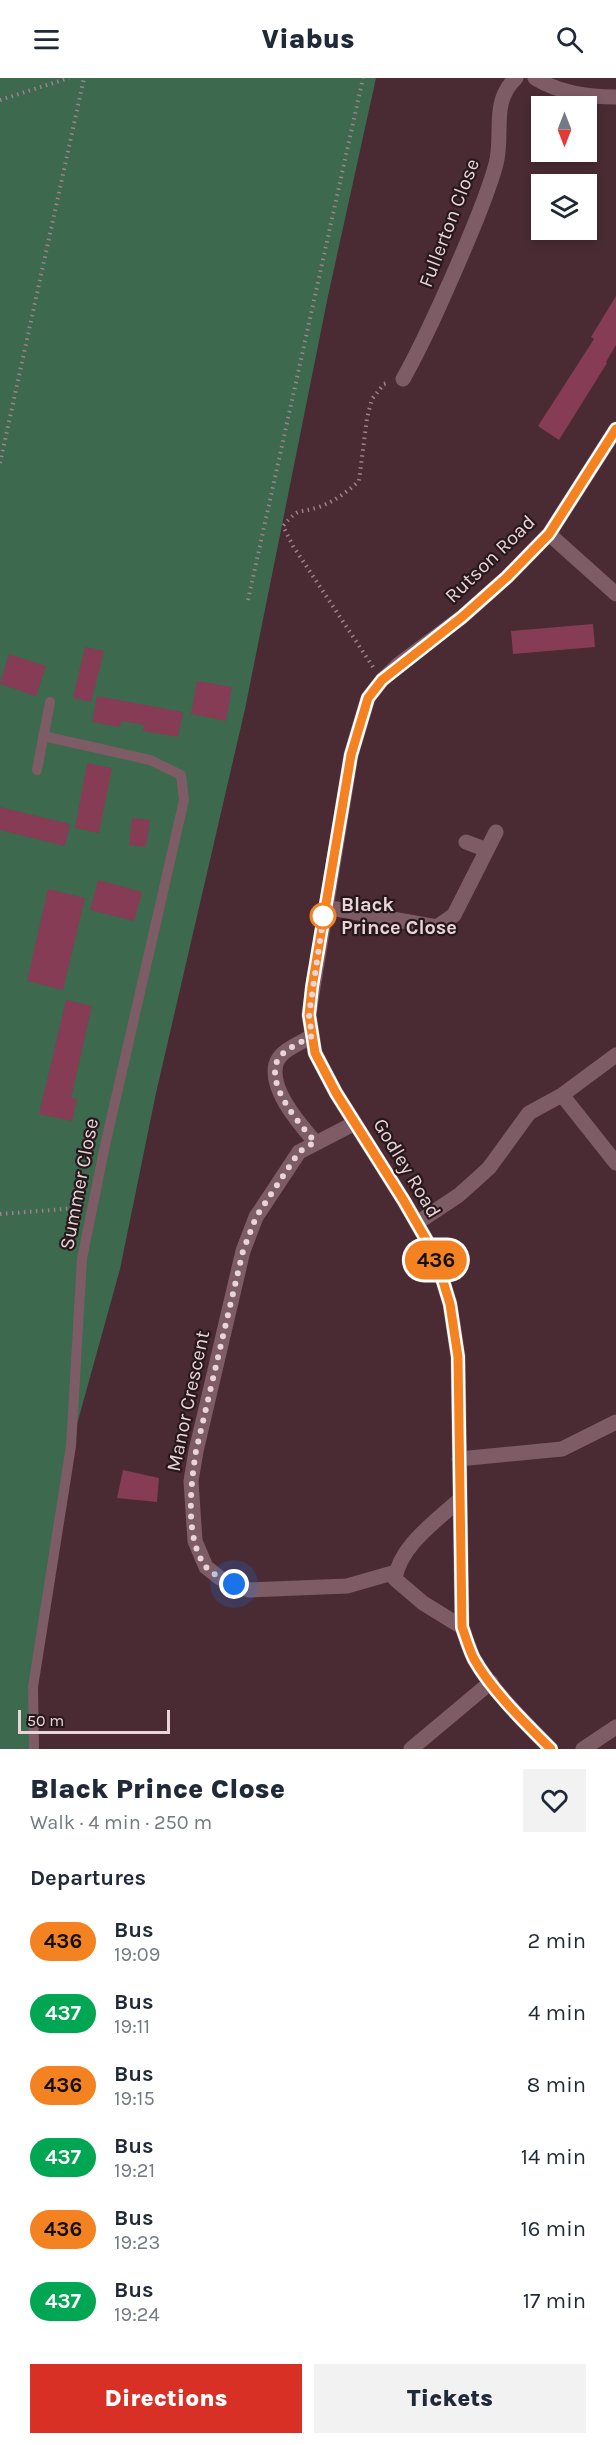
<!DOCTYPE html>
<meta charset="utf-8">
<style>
:root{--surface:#fff;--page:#f2f2f3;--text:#1f2937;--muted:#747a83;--accent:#d93025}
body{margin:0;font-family:Karla,sans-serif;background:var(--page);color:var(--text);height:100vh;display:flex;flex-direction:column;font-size:22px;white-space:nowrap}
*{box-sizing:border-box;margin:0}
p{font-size:20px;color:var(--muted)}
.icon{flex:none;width:33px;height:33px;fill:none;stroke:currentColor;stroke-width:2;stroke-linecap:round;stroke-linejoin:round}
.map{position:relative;height:1671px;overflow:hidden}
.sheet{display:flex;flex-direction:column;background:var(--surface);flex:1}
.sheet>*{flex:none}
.badge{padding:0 12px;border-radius:20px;font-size:21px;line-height:39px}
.needle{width:39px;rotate:180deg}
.fabs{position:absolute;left:531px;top:18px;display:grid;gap:12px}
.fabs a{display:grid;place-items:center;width:66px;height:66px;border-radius:0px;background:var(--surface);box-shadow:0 3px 9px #0003;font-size:30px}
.scale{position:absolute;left:18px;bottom:15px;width:152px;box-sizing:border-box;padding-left:6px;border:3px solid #e9d4d9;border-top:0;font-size:16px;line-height:21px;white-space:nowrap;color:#e9d4d9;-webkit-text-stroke:4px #27181c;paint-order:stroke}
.you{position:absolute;width:30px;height:30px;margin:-15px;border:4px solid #fff;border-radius:50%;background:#1a73e8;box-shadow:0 0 0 9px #1a73e833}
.map>.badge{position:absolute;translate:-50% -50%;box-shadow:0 0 0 3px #fff}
h2{padding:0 30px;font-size:22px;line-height:54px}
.round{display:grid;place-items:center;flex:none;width:63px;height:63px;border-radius:0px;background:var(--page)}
.head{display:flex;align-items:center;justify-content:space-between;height:102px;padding:0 30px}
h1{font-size:28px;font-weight:800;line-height:45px}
.action{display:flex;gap:12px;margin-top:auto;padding:12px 30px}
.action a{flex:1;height:69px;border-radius:0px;background:var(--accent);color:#fff;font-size:24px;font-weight:800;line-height:69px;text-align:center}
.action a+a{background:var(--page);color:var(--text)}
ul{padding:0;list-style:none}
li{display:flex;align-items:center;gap:18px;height:72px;padding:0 30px}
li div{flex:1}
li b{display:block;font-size:22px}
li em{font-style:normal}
li .badge{min-width:66px;font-weight:700;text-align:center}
header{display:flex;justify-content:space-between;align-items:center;height:78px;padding:0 30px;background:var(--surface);font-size:27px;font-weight:800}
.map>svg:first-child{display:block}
.green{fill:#3d694e}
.building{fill:#853c54}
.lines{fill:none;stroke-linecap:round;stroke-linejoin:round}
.path{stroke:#9c8289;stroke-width:4;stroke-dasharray:1.5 4.5;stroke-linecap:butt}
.lane{stroke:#7e5c65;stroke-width:10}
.street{stroke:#7e5c65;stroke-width:15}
.line-casing{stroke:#fff;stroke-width:14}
.line{stroke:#f58220;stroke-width:9}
.walk{stroke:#e9d4d9;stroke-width:6;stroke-dasharray:0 10.8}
.stop-dot{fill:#fff;stroke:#f58220;stroke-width:3}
.labels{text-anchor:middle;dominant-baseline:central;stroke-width:4.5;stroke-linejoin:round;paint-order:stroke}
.street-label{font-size:20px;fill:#e9d4d9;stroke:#27181c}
.stop-label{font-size:20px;font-weight:bold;fill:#e9d4d9;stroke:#27181c;text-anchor:start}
</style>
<header><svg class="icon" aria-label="menu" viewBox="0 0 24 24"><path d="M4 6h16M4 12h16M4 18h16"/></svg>Viabus<svg class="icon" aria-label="search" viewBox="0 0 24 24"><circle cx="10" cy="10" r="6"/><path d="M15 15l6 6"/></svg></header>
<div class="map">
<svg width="616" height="1671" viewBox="0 0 616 1671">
<rect width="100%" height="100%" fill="#4a2b34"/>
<path class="green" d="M0,0H376L328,218L245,631L156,1015L120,1191L71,1368L33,1609L34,1671H0Z"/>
<path class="building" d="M616,218V267L606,284L607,285L559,362L538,348L594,261L591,259Z
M593,546L595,569L513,576L511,553Z
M85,569L104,573L91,624L73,620Z
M9,576L46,588L36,618L0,606Z
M197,603L232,609L226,643L191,636Z
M97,618L183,634L178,659L143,653L144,647L122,643L120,649L92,644Z
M87,685L112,690L99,755L75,750Z
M0,729L70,746L65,768L0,752Z
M132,740L150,742L146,769L129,767Z
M98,802L142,814L134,843L90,832Z
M48,811L85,820L63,912L27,903Z
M66,922L92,928L71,1020L77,1021L72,1043L39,1036Z
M123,1392L159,1400L157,1424L117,1420Z"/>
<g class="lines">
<path class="path" d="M0,22L69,0
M0,385L84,0
M248,522L363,0
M373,589L293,468L283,448C300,428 298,436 319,429C335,423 347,414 359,403L367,340L372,321L384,306L387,305
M0,1136L77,1130"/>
<path class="lane" d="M37,692L50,624
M34,1671L33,1609L71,1368L82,1181L104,1072L184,722L181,697L150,682L43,658"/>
<path class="street" d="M535,0C560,15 586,19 616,19
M403,301C425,262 442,222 460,181C473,150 487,119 496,86C504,56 490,24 516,0
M549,456L616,516
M466,764L487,772
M325,829L437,849L454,837L496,754
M312,958C301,965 280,972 276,986C269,1012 300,1046 315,1064
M562,1017L616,1085
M355,1045L299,1074L256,1139L243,1173L196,1373L191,1403L195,1463L206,1489L220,1500L249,1512L347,1508L396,1494
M417,1145L459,1117L489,1090L529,1035L562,1017L616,977
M459,1381L562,1371L616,1344
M460,1421C437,1443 400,1467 395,1501L423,1525L462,1549
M411,1671L491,1604
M551,1671C526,1646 491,1611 474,1581C469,1571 466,1560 462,1549L458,1279L450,1226L435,1177L404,1123L336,1015L315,975L309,937L313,910L351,677L368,620L382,602L399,586L462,539L507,499L549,456L616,351
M583,1671L616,1649"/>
</g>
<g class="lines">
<defs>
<path id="line" d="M551,1671C525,1645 492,1613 474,1581C469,1571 466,1560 462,1549L458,1279L450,1226L435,1177L404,1123L336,1015L315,975L309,937L312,909L351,677L368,620L382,602L462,539L507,499L549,456L616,351"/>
</defs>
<use href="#line" class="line-casing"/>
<use href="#line" class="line"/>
<path class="walk" d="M234,1506C225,1502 213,1497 206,1489C184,1461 191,1405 196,1373L243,1173L256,1139L299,1074L315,1064C300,1046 269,1012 276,986C280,972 301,965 312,958L309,937L325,829L323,838"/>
</g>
<circle class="stop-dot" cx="323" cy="838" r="12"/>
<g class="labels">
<g class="street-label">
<text transform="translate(449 145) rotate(-69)">Fullerton Close</text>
<text transform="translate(490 481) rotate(-44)">Rutson Road</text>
<text transform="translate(407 1090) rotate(59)">Godley Road</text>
<text transform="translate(79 1106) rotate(-79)">Summer Close</text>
<text transform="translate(188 1323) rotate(-78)">Manor Crescent</text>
</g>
<g class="stop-label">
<text x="341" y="826">Black<tspan x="341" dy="23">Prince Close</tspan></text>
</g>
</g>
</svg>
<div class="fabs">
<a><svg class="needle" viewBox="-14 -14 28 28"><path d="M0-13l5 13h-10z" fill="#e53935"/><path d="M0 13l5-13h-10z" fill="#747a83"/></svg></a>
<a><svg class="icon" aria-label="layers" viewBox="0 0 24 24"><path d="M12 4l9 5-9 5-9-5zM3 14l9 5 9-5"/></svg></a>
</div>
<div class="scale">50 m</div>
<div class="you" style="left:234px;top:1506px"></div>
<b class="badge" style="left:436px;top:1182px;background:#f58220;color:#111">436</b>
</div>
<section class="sheet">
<div class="head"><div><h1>Black Prince Close</h1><p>Walk · 4 min · 250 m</p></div><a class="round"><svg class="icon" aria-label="heart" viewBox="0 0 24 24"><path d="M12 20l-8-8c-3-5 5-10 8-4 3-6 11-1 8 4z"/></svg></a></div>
<h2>Departures</h2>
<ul>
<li><span class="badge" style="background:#f58220;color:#111">436</span><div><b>Bus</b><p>19:09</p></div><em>2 min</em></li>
<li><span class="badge" style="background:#00a651;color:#fff">437</span><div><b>Bus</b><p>19:11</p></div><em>4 min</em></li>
<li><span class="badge" style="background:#f58220;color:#111">436</span><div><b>Bus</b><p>19:15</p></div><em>8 min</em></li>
<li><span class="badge" style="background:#00a651;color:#fff">437</span><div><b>Bus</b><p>19:21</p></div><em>14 min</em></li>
<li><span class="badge" style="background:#f58220;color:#111">436</span><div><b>Bus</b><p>19:23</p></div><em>16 min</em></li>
<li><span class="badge" style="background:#00a651;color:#fff">437</span><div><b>Bus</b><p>19:24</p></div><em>17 min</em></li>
</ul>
<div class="action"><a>Directions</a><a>Tickets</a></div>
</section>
